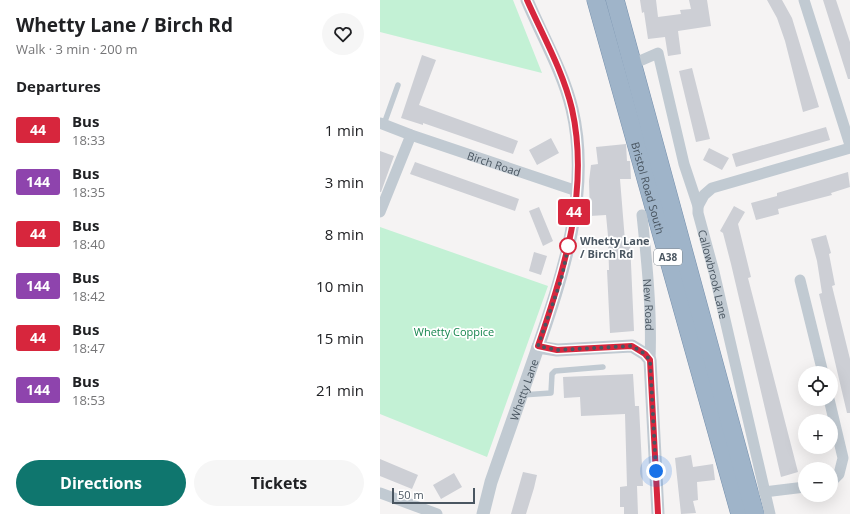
<!DOCTYPE html>
<meta charset="utf-8">
<style>
:root{--surface:#fff;--page:#f6f6f6;--text:#202124;--muted:#757577;--accent:#0f766e}
body{margin:0;font-family:"Open Sans",sans-serif;background:var(--page);color:var(--text);height:100vh;display:flex;flex-direction:column;font-size:15px;white-space:nowrap}
*{box-sizing:border-box;margin:0}
p{font-size:13px;color:var(--muted)}
.icon{flex:none;width:22px;height:22px;fill:none;stroke:currentColor;stroke-width:2;stroke-linecap:round;stroke-linejoin:round}
.map{position:relative;flex:1;overflow:hidden}
.drawer{display:flex;flex-direction:column;background:var(--surface);width:380px}
.drawer>*{flex:none}
.badge{padding:0 8px;border-radius:3px;font-size:14px;line-height:26px}
.buttons{position:absolute;left:418px;top:366px;display:grid;gap:8px}
.buttons a{display:grid;place-items:center;width:40px;height:40px;border-radius:50%;background:var(--surface);box-shadow:0 4px 16px #0002;font-size:20px}
.scale{position:absolute;left:12px;bottom:10px;width:83px;box-sizing:border-box;padding-left:4px;border:2px solid #4a5661;border-top:0;font-size:11px;line-height:14px;white-space:nowrap;color:#4a5661;-webkit-text-stroke:3px #fff;paint-order:stroke}
.you{position:absolute;width:20px;height:20px;margin:-10px;border:3px solid #fff;border-radius:50%;background:#1a73e8;box-shadow:0 0 0 6px #1a73e833}
.map>.badge{position:absolute;translate:-50% -50%;box-shadow:0 0 0 2px #fff}
h2{padding:0 16px;font-size:15px;line-height:36px}
.round{display:grid;place-items:center;flex:none;width:42px;height:42px;border-radius:21px;background:var(--page)}
.head{display:flex;align-items:center;justify-content:space-between;height:68px;padding:0 16px}
h1{font-size:19px;font-weight:700;line-height:30px}
.cta{display:flex;gap:8px;margin-top:auto;padding:8px 16px}
.cta a{flex:1;height:46px;border-radius:24px;background:var(--accent);color:#fff;font-size:16px;font-weight:700;line-height:46px;text-align:center}
.cta a+a{background:var(--page);color:var(--text)}
ul{padding:0;list-style:none}
li{display:flex;align-items:center;gap:12px;height:52px;padding:0 16px}
li div{flex:1}
li b{display:block;font-size:15px}
li em{font-style:normal}
li .badge{min-width:44px;font-weight:700;text-align:center}
main{display:flex;flex:1;min-height:0}
.map>svg:first-child{display:block}
.green{fill:#c3f1d5}
.building{fill:#cdcfd5}
.lines{fill:none;stroke-linecap:round;stroke-linejoin:round}
.trunk-casing{stroke:#7690ad;stroke-width:19}
.service{stroke:#c1cad2;stroke-width:5.5}
.minor{stroke:#c1cad2;stroke-width:11}
.tertiary{stroke:#c1cad2;stroke-width:13}
.trunk{stroke:#9fb4c9;stroke-width:18}
.line-casing{stroke:#fff;stroke-width:9}
.line{stroke:#d7263d;stroke-width:6}
.walk{stroke:#4a5661;stroke-width:4;stroke-dasharray:0 7.2}
.stop-dot{fill:#fff;stroke:#d7263d;stroke-width:2}
.labels{text-anchor:middle;dominant-baseline:central;stroke-width:3.5;stroke-linejoin:round;paint-order:stroke}
.shield{fill:#fff;stroke:#808990;stroke-width:1}
.shield-label{font-size:10px;font-weight:bold;fill:#4a5661}
.street-label{font-size:11px;fill:#4a5661;stroke:#fff}
.stop-label{font-size:11px;font-weight:bold;fill:#4a5661;stroke:#fff;text-anchor:start}
.park-label{font-size:11px;fill:#17864f;stroke:#fff}
</style>
<main>
<section class="drawer">
<div class="head"><div><h1>Whetty Lane / Birch Rd</h1><p>Walk · 3 min · 200 m</p></div><a class="round"><svg class="icon" aria-label="heart" viewBox="0 0 24 24"><path d="M12 20l-8-8c-3-5 5-10 8-4 3-6 11-1 8 4z"/></svg></a></div>
<h2>Departures</h2>
<ul>
<li><span class="badge" style="background:#d7263d;color:#fff">44</span><div><b>Bus</b><p>18:33</p></div><em>1 min</em></li>
<li><span class="badge" style="background:#8e44ad;color:#fff">144</span><div><b>Bus</b><p>18:35</p></div><em>3 min</em></li>
<li><span class="badge" style="background:#d7263d;color:#fff">44</span><div><b>Bus</b><p>18:40</p></div><em>8 min</em></li>
<li><span class="badge" style="background:#8e44ad;color:#fff">144</span><div><b>Bus</b><p>18:42</p></div><em>10 min</em></li>
<li><span class="badge" style="background:#d7263d;color:#fff">44</span><div><b>Bus</b><p>18:47</p></div><em>15 min</em></li>
<li><span class="badge" style="background:#8e44ad;color:#fff">144</span><div><b>Bus</b><p>18:53</p></div><em>21 min</em></li>
</ul>
<div class="cta"><a>Directions</a><a>Tickets</a></div>
</section>
<div class="map">
<svg width="470" height="514" viewBox="0 0 470 514">
<rect width="100%" height="100%" fill="#f5f3f3"/>
<path class="green" d="M0,0H133L162,73L0,32Z
M0,227L168,286L107,457L0,414Z"/>
<path class="building" d="M260,0H276L278,17L301,14L300,10L311,9L309,0H327L331,26L298,31L301,54L288,56L285,37L268,39L264,12L262,13Z
M387,0H402L412,18L439,107L423,112L405,41L397,18Z
M443,0H456L470,42V79H468Z
M42,55L56,60L39,105L138,141L133,154L43,123V125L21,118Z
M312,68L330,139L316,142L299,71Z
M446,127L450,140L356,167L352,154Z
M171,138L179,153L157,165L149,150Z
M246,144L247,161H250L251,179H240L245,241H250L254,331L230,333L227,270H229L228,236L226,215L210,216L209,181L211,165L218,164L216,147Z
M329,148L349,158L342,170L323,160Z
M0,151L14,156L1,192H0Z
M35,162L139,199L135,211L30,174Z
M468,172L470,187L451,193L452,195L398,209L399,214L376,220L371,203L397,196V193Z
M354,206L365,212L358,224L371,277L368,278L418,472L401,477L351,264L343,233L340,231Z
M159,207L173,241L163,246L149,211Z
M446,235L451,253L449,254L455,285L452,286L470,359V413H467L439,294L442,293L437,261L431,239Z
M154,252L167,256L161,275L149,271Z
M253,374L255,406H259L263,486H257L258,514H244V507H240V487L247,486L245,414L201,416L200,397L184,398L183,377Z
M311,455L313,467L333,464L335,480L317,482L318,500L313,501L316,513L301,514L295,458Z
M0,459L38,475L32,489L0,476Z
M143,472L157,475L154,488L146,514H131Z
M74,473L82,487L61,499L53,485Z"/>
<g class="lines">
<defs>
<g id="trunk">
<path id="s5" d="M216,0L360,514"/>
<path d="M235,0L375,514"/>
</g>
</defs>
<use href="#trunk" class="trunk-casing"/>
<path class="service" d="M4,124L18,85
M142,395L171,393L172,374L175,371L223,367"/>
<g class="minor">
<path d="M424,0L470,145"/>
<path id="s1" d="M262,60L278,53L304,164L318,206V213L334,272L390,514"/>
<path id="s2" d="M0,123L31,135L197,191"/>
<path d="M318,206L324,195L332,188L470,148"/>
<path d="M0,212L31,135"/>
<path id="s3" d="M262,215C267,263 272,312 270,360"/>
<path d="M420,280L443,373"/>
<path d="M449,399L463,458L459,474L451,482"/>
<path d="M384,492L425,487"/>
<path d="M0,493L57,514"/>
</g>
<g class="tertiary">
<path d="M158,347L177,350L252,346L265,354L270,360L278,514"/>
<path id="s4" d="M103,514L111,482C125,441 140,400 154,359C181,280 212,193 192,109C183,71 162,36 147,0"/>
</g>
<use href="#trunk" class="trunk"/>
</g>
<g class="lines">
<defs>
<path id="line" d="M147,0C163,36 183,71 192,109C210,190 184,271 158,346L177,350L252,346L265,354L270,360L278,514"/>
</defs>
<use href="#line" class="line-casing"/>
<use href="#line" class="line"/>
<path class="walk" d="M188,246L189,244L181,280L158,346L177,350L252,346L265,354L270,360L276,471"/>
</g>
<circle class="stop-dot" cx="188" cy="246" r="8"/>
<g class="labels">
<rect class="shield" x="274" y="249" width="28" height="16" rx="3"/>
<g class="shield-label">
<text x="288" y="257">A38</text>
</g>
<g class="street-label">
<text stroke="none"><textPath href="#s2" startOffset="121">Birch Road</textPath></text>
<text stroke="none"><textPath href="#s5" startOffset="195">Bristol Road South</textPath></text>
<text stroke="none"><textPath href="#s1" startOffset="246">Callowbrook Lane</textPath></text>
<text stroke="none"><textPath href="#s3" startOffset="90">New Road</textPath></text>
<text stroke="none"><textPath href="#s4" startOffset="131">Whetty Lane</textPath></text>
</g>
<g class="stop-label">
<text x="200" y="240">Whetty Lane<tspan x="200" dy="13">/ Birch Rd</tspan></text>
</g>
<g class="park-label">
<text x="74" y="331">Whetty Coppice</text>
</g>
</g>
</svg>
<div class="buttons">
<a><svg class="icon" aria-label="locate" viewBox="0 0 24 24"><circle cx="12" cy="12" r="6"/><path d="M12 2v4M12 18v4M2 12h4M18 12h4"/></svg></a>
<a>+</a>
<a>−</a>
</div>
<div class="scale">50 m</div>
<div class="you" style="left:276px;top:471px"></div>
<b class="badge" style="left:194px;top:212px;background:#d7263d;color:#fff">44</b>
</div>
</main>
